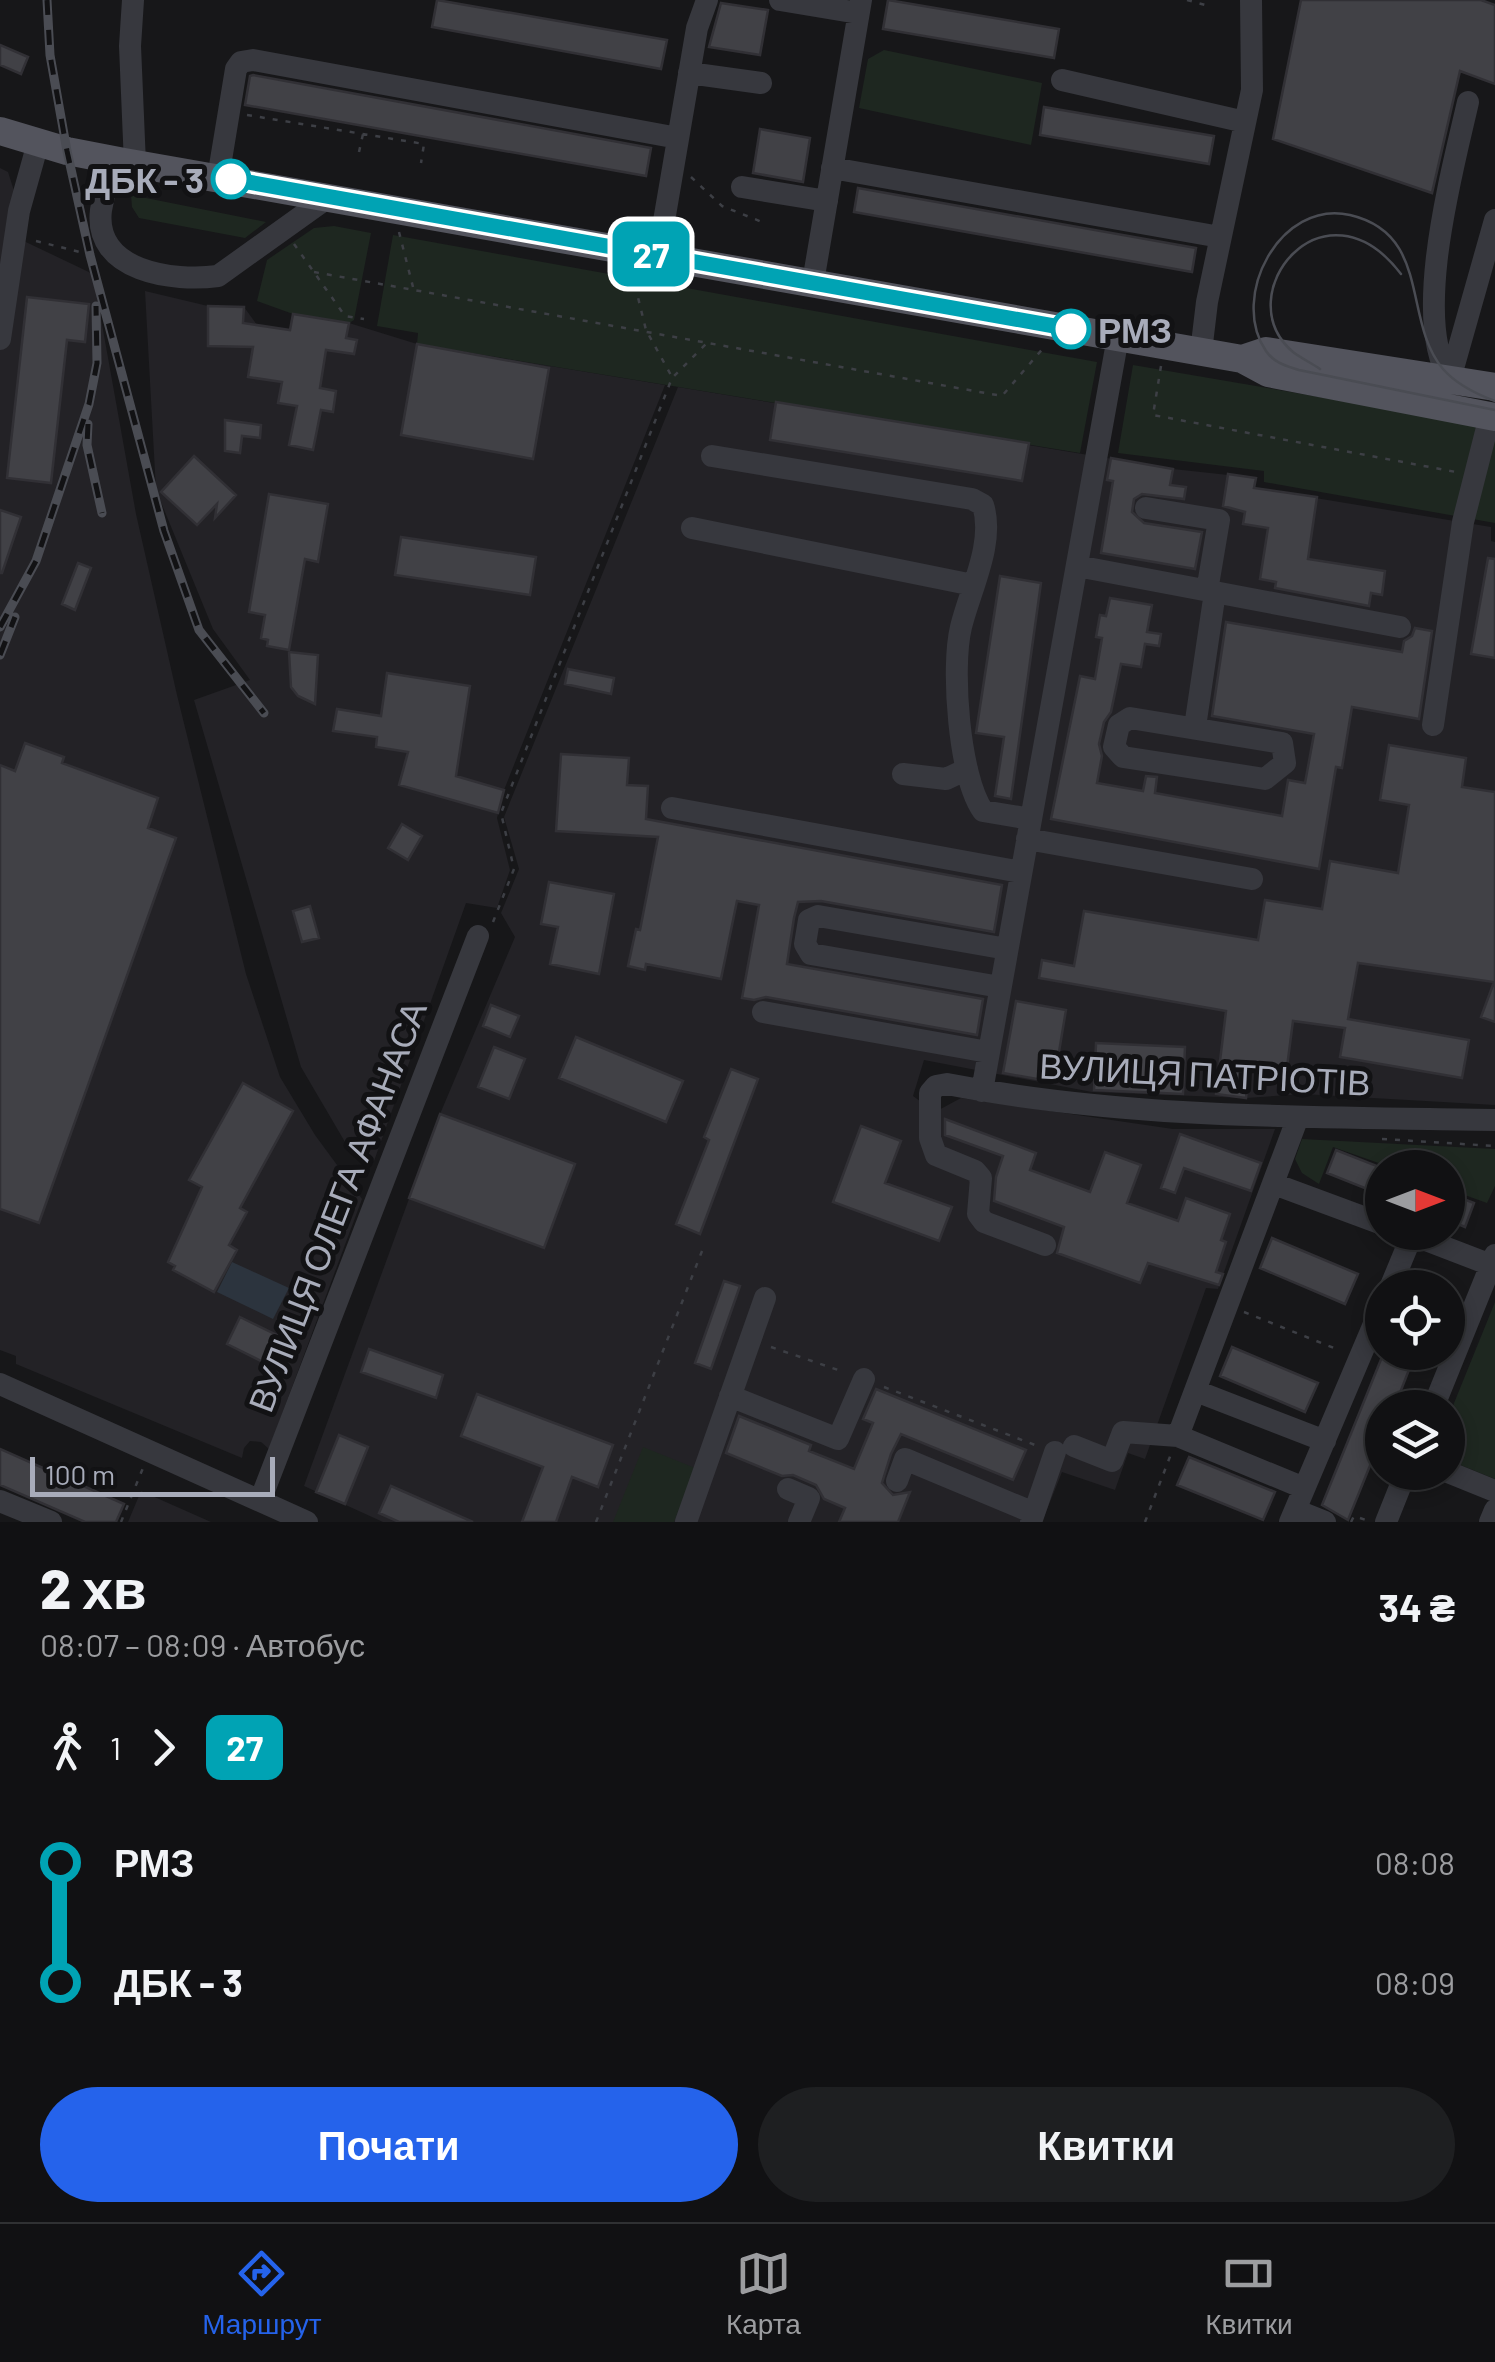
<!DOCTYPE html>
<html lang="uk">
<meta charset="utf-8">
<style>
:root{--surface:#111113;--page:#1e1f21;--text:#f1f3f6;--muted:#9c9da0;--line:#303133;--accent:#2563eb}
body{margin:0;font-family:Barlow,sans-serif;background:var(--page);color:var(--text);height:100vh;display:flex;flex-direction:column;font-size:38px;white-space:nowrap}
*{box-sizing:border-box;margin:0}
p{font-size:32px;color:var(--muted)}
.icon{flex:none;width:55px;height:55px;fill:none;stroke:currentColor;stroke-width:2;stroke-linecap:round;stroke-linejoin:round}
.map{position:relative;height:1522px;overflow:hidden}
.drawer{display:flex;flex-direction:column;background:var(--surface);flex:1}
.drawer>*{flex:none}
.badge{padding:0 20px;border-radius:15px;font-size:35px;line-height:65px}
.needle{width:65px;rotate:90deg}
.controls{position:absolute;left:1365px;top:1150px;display:grid;gap:20px}
.controls a{display:grid;place-items:center;width:100px;height:100px;border-radius:50%;background:var(--surface);box-shadow:0 5px 15px #0003,0 0 0 2px var(--line);font-size:50px}
.scale{position:absolute;left:30px;bottom:25px;width:245px;box-sizing:border-box;padding-left:10px;border:5px solid #a8acba;border-top:0;font-size:28px;line-height:35px;white-space:nowrap;color:#a8acba;-webkit-text-stroke:8px #121214;paint-order:stroke}
.map>.badge{position:absolute;translate:-50% -50%;box-shadow:0 0 0 5px #fff}
.legs{display:flex;align-items:center;gap:15px;height:110px;padding:0 40px;font-size:32px}
.legs p{margin-inline-start:auto}
.summary{display:flex;align-items:center;justify-content:space-between;height:170px;padding:0 40px}
h1{font-size:55px;font-weight:800;line-height:75px}
.primary-button{display:flex;gap:20px;margin-top:auto;padding:20px 40px}
.primary-button a{flex:1;height:115px;border-radius:60px;background:var(--accent);color:#fff;font-size:40px;font-weight:800;line-height:115px;text-align:center}
.primary-button a+a{background:var(--page);color:var(--text)}
ul{padding:0 40px;list-style:none}
li{display:flex;align-items:center;gap:35px;height:120px;font-size:38px}
li i{display:grid;place-items:center;width:15px;height:100%;margin:0 12px;background:currentColor}
li i::after{content:'';width:25px;height:25px;margin:-12px;border:8px solid;border-radius:50%;background:var(--surface)}
li p{margin-inline-start:auto}
li:first-child i{background:linear-gradient(#0000 50%,currentColor 0)}
li:last-child i{background:linear-gradient(currentColor 50%,#0000 0)}
.tab-bar{display:flex;justify-content:space-around;align-items:center;height:140px;border-top:2px solid var(--line);background:var(--surface);font-size:28px;color:var(--muted)}
.tab-bar a{display:grid;justify-items:center;gap:5px}
.tab-bar .active{color:var(--accent)}
.map>svg:first-child{display:block}
.built{fill:#232226}
.green{fill:#1e2720}
.water{fill:#2c343e}
.building{fill:#414146;stroke:#313035;stroke-width:2.5}
.lines{fill:none;stroke-linecap:round;stroke-linejoin:round}
.path{stroke:#3d3f45;stroke-width:2.5;stroke-dasharray:5 8;stroke-linecap:butt}
.minor{stroke:#37383e;stroke-width:22}
.major{stroke:#53545d;stroke-width:28}
.tram{stroke:#4a4c53;stroke-width:2.5}
.rail-casing{stroke:#4a4c53;stroke-width:9}
.rail{stroke:#121214;stroke-width:5;stroke-dasharray:15;stroke-linecap:butt}
.line-1-casing{stroke:#fff;stroke-width:22}
.line-1{stroke:#00a3b4;stroke-width:15}
.stop-1-dot{fill:#fff;stroke:#00a3b4;stroke-width:5}
.labels{text-anchor:middle;dominant-baseline:central;stroke-width:10;stroke-linejoin:round;paint-order:stroke}
.stop-label{font-size:35px;font-weight:bold;fill:#a8acba;stroke:#121214;text-anchor:end}
.street-label{font-size:35px;fill:#a8acba;stroke:#121214}
</style>
<div class="map">
<svg width="1495" height="1522" viewBox="0 0 1495 1522">
<rect width="100%" height="100%" fill="#171719"/>
<path class="built" d="M0,168L8,172L16,197L7,233L93,274L136,514L177,695L246,974L280,1077L315,1135L362,1199L269,1449L261,1442L250,1441L244,1448L242,1458L16,1364V1356L0,1350Z
M145,291L208,306L244,307L257,325L290,330L293,314L349,323L417,344L665,385L504,790L497,818L510,870L497,908L466,903L374,1161L345,1142L301,1067L194,700L250,680L213,629L156,490Z
M678,387L1173,469L1256,478L1255,488L1491,527V541L1495,542V1105L1303,1094L1246,1098L1092,1092L924,1060L913,1096L935,1112L961,1098L1173,1129H1275L1218,1289L1206,1288L1145,1459L1128,1453L1115,1490L1062,1472L1042,1522H383L304,1486L440,1114L515,937L501,913L519,869L504,817Z
M141,1491L211,1522H128Z"/>
<path class="green" d="M884,50L1042,83L1031,145L859,108L868,59Z
M131,195L266,222L245,238L139,218L132,207Z
M334,226L371,233L354,320L349,323L293,314L257,301L267,260L314,228Z
M393,235L1097,362L1080,453L417,344L418,333L377,326Z
M1133,365L1495,427V523L1264,482V471L1118,453Z
M1302,1139L1495,1149V1186L1487,1203L1448,1189V1168L1390,1167L1333,1147L1319,1184L1302,1173L1295,1159Z
M1495,1302V1479L1448,1460V1418Z
M643,1447L695,1468L674,1522H613Z"/>
<path class="water" d="M232,1262L289,1288L273,1319L217,1292Z"/>
<path class="building" d="M437,0L667,40L661,69L432,27Z
M888,0L1059,29L1054,58L883,29Z
M1301,0H1481L1495,5V84L1460,71L1432,193L1273,139Z
M721,3L768,10L760,55L709,47Z
M0,45L28,57L21,74L0,65Z
M253,75L651,148L646,176L245,105L250,76Z
M1044,107L1214,136L1209,164L1040,135Z
M760,129L810,138L803,182L753,173Z
M858,188L1196,248L1192,272L854,212Z
M27,297L89,304L85,342L67,340L51,483L7,478Z
M208,306L244,307L243,323L290,330L293,314L349,323L346,338L357,340L354,354L326,350L320,388L336,391L333,412L321,410L313,450L289,445L297,406L278,403L282,382L248,377L253,347L208,346Z
M417,344L549,368L533,459L401,435Z
M776,402L1029,443L1022,481L770,440Z
M225,420L261,425L260,438L242,436L240,453L225,451Z
M194,456L236,495L215,518L217,504L197,525L161,492Z
M1111,458L1173,469L1170,485L1186,487L1184,499L1142,494L1134,499L1132,512L1144,523L1202,532L1195,569L1101,553L1113,481L1107,480Z
M1228,474L1256,478L1254,488L1317,497L1308,559L1385,571L1382,595L1371,593L1369,606L1275,588L1276,582L1260,579L1268,528L1243,524L1245,512L1223,506Z
M269,494L328,504L318,562L305,559L289,650L267,646L268,640L261,638L265,615L249,612Z
M0,510L21,517L2,573H0Z
M401,537L536,557L530,595L395,575Z
M1488,558L1495,559V658L1471,654Z
M78,563L91,568L75,610L62,604Z
M1000,576L1041,583L1011,799L995,796L1004,737L976,733Z
M1110,598L1152,605L1147,632L1161,634L1159,646L1145,644L1141,667L1121,664L1111,712L1104,722L1099,744L1102,756L1097,783L1143,791L1146,776L1157,777L1155,793L1282,816L1288,780L1305,783L1314,734L1212,716L1226,622L1402,652L1404,641L1412,636L1415,628L1432,631L1419,719L1352,707L1342,768L1336,767L1319,869L1051,819L1080,676L1095,679L1102,638L1096,637L1100,615L1106,616Z
M289,652L318,655L315,704L298,696L291,687Z
M568,669L614,678L611,694L565,684Z
M387,673L470,686L456,776L504,790L498,813L399,785L408,752L376,747L377,737L333,731L337,709L381,716Z
M25,743L64,757L62,763L158,798L148,828L176,838L39,1223L0,1209V765L15,771Z
M1389,745L1466,758L1462,787L1495,792V1022L1481,1017L1494,982L1358,963L1348,1019L1469,1040L1462,1078L1340,1057L1345,1028L1293,1021L1286,1075L1249,1070L1246,1098L1216,1094L1226,1011L1039,978L1042,960L1074,966L1084,911L1258,940L1265,900L1322,909L1330,861L1398,873L1409,805L1380,800Z
M561,754L629,758L627,785L648,786L646,819L1002,885L994,932L821,901L798,902L794,918L787,964L983,999L977,1035L766,997L754,1000L742,998L759,905L737,901L721,979L646,964L645,970L628,966L636,929L640,930L658,837L556,831Z
M402,824L422,836L408,860L388,848Z
M549,882L614,894L599,974L550,964L558,927L541,924Z
M310,906L319,938L302,942L293,911Z
M1016,1001L1066,1010L1054,1082L1003,1073Z
M491,1005L519,1016L510,1037L483,1026Z
M576,1037L683,1081L666,1122L559,1078Z
M1096,1043L1185,1047L1183,1094L1094,1090Z
M494,1047L525,1059L509,1099L478,1087Z
M731,1069L758,1079L700,1234L676,1224L709,1140L704,1137Z
M243,1083L293,1111L240,1208L247,1212L229,1245L237,1250L214,1292L173,1270L175,1266L168,1262L202,1187L189,1180Z
M440,1114L575,1164L544,1248L409,1198Z
M945,1119L1036,1153L1030,1170L1090,1192L1105,1152L1141,1165L1127,1203L1178,1221L1186,1198L1230,1214L1221,1240L1226,1242L1216,1272L1223,1274L1219,1285L1148,1263L1140,1283L1057,1253L1064,1227L994,1201L996,1177L1003,1156L945,1135Z
M861,1126L901,1141L885,1183L952,1207L939,1241L833,1202Z
M1180,1134L1261,1163L1251,1191L1184,1168L1175,1193L1161,1188Z
M1336,1150L1382,1168V1195L1327,1173Z
M1448,1193L1474,1203L1465,1227L1448,1220Z
M1272,1238L1358,1274L1345,1304L1260,1268Z
M724,1281L740,1286L711,1369L695,1363Z
M240,1317L287,1340L273,1367L227,1344Z
M1232,1347L1318,1383L1305,1412L1220,1376Z
M369,1349L443,1375L436,1398L361,1372Z
M1384,1352H1416L1394,1408H1382V1436L1348,1520L1322,1505Z
M876,1389L1026,1450L1013,1480L901,1434L891,1454L882,1483L893,1495L910,1492L898,1522H839L845,1508L824,1499L816,1485L793,1475L782,1476L726,1453L739,1416L811,1445L809,1451L854,1469L873,1423L863,1419Z
M477,1394L613,1445L598,1487L572,1477L556,1522H522L543,1467L461,1436Z
M339,1435L368,1447L345,1504L316,1492Z
M0,1449L124,1504L116,1522H85L0,1485Z
M1189,1457L1275,1492L1263,1520L1177,1485Z
M391,1486L473,1522H399L379,1513Z"/>
<g class="lines">
<path class="path" d="M1187,0L1205,5L1206,0
M247,115L424,144L421,163
M359,152L363,134
M691,177L722,206L762,222
M399,232L413,287
M36,241L92,255
M294,244L345,316L364,319
M314,272L1002,396L1045,346
M632,273L646,330L672,377
M1161,366L1153,415L1456,472
M493,922L514,869L501,813L672,378L707,343
M1382,1139L1495,1146
M1244,1312L1339,1350
M771,1347L844,1372
M884,1387L1035,1445
M121,1522L143,1468
M596,1522L704,1246
M1145,1522L1171,1454
M1351,1522L1354,1516L1366,1520"/>
<path class="minor" d="M133,0L130,46L135,164
M780,0L858,13
M689,73L761,83
M1062,80L1245,122
M124,162C111,174 104,193 101,210C93,272 174,282 218,276L327,198
M832,168L1220,237
M218,178L236,69L241,62L253,60L678,138
M742,187L827,201
M658,256L697,28L707,0
M813,282L861,0
M0,339L19,211L38,143
M1201,352L1207,302L1252,90L1251,0
M1450,379C1411,320 1453,168 1468,102
M1450,379L1495,220
M712,456L972,499L983,505C995,543 970,590 961,627C951,668 959,777 983,811L1031,819
M1146,508L1219,520L1207,591
M692,528L973,585
M1077,566L1400,627
M1130,718L1282,743L1285,763L1265,779L1123,757L1114,747L1119,725Z
M1433,725L1463,522L1490,416
M1195,727L1215,592
M903,774L946,779L967,769
M672,808L1021,872
M1027,839L1252,879
M1000,987L811,954L805,944L809,920L818,916L1007,949
M763,1012L988,1052
M982,1091L1118,337
M1274,1184L1382,1224
M1405,1232L1491,1265
M1045,1245L984,1222L978,1214L981,1178L975,1171L936,1155L930,1138V1093L936,1086L947,1084C1127,1119 1312,1117 1495,1120
M1390,1288L1412,1235
M0,1384L307,1522
M1196,1391L1325,1441
M730,1396L838,1439L864,1379
M1433,1408L1495,1255
M1178,1436L1298,1117
M1074,1446L1112,1461L1123,1432L1178,1436L1304,1488
M1448,1472L1495,1491
M897,1481L905,1459L1034,1513
M788,1489L809,1498L799,1522
M0,1501L51,1522
M260,1501L478,936
M1295,1510L1325,1522
M686,1522L765,1298
M1031,1522L1055,1452
M1290,1522L1382,1305
M1386,1522L1406,1472
M1490,1522L1495,1510"/>
<path class="major" d="M0,131L67,151L124,162L1242,359L1268,373L1495,417
M1242,359L1266,351L1495,387"/>
<path class="tram" d="M1320,369C1311,363 1301,358 1293,352C1226,295 1324,173 1401,274
M1495,401C1476,394 1457,385 1443,369C1402,321 1432,234 1350,215C1280,199 1229,297 1266,351C1274,363 1287,366 1299,370L1495,410"/>
<defs>
<path id="rail" d="M47,0L50,55L67,151L90,255L164,531L199,630L264,713
M88,424L87,445L102,513
M0,627L36,561L89,404L97,363L96,306
M0,655L15,617"/>
</defs>
<use href="#rail" class="rail-casing"/>
<use href="#rail" class="rail"/>
</g>
<g class="lines">
<defs>
<path id="line-1" d="M231,179L1071,329"/>
</defs>
<use href="#line-1" class="line-1-casing"/>
<use href="#line-1" class="line-1"/>
</g>
<g class="stop-1-dot">
<circle cx="231" cy="179" r="18"/>
<circle cx="1071" cy="329" r="18"/>
</g>
<g class="labels">
<g class="stop-label">
<text x="204" y="179">ДБК - 3</text>
<text x="1098" y="329" text-anchor="start">РМЗ</text>
</g>
<g class="street-label">
<text transform="translate(1205 1073) rotate(3)">ВУЛИЦЯ ПАТРІОТІВ</text>
<text transform="translate(336 1206) rotate(-69)">ВУЛИЦЯ ОЛЕГА АФАНАСА</text>
</g>
</g>
</svg>
<div class="controls">
<a><svg class="needle" viewBox="-14 -14 28 28"><path d="M0-13l5 13h-10z" fill="#e53935"/><path d="M0 13l5-13h-10z" fill="#9c9da0"/></svg></a>
<a><svg class="icon" aria-label="locate" viewBox="0 0 24 24"><circle cx="12" cy="12" r="6"/><path d="M12 2v4M12 18v4M2 12h4M18 12h4"/></svg></a>
<a><svg class="icon" aria-label="layers" viewBox="0 0 24 24"><path d="M12 4l9 5-9 5-9-5zM3 14l9 5 9-5"/></svg></a>
</div>
<div class="scale">100 m</div>
<b class="badge" style="left:651px;top:254px;background:#00a3b4;color:#fff">27</b>
</div>
<section class="drawer">
<div class="summary"><div><h1>2 хв</h1><p>08:07 – 08:09 · Автобус</p></div><b>34 ₴</b></div>
<div class="legs"><svg class="icon" aria-label="walk" viewBox="0 0 24 24"><circle cx="13" cy="4" r="2"/><path d="M13 8l-2 6 4 7M11 14l-3 7M7 12l3-4h3l4 4"/></svg>1<svg class="icon" aria-label="forward" viewBox="0 0 24 24"><path d="M9 5l7 7-7 7"/></svg><b class="badge" style="background:#00a3b4;color:#fff">27</b></div>
<ul>
<li><i style="color:#00a3b4"></i><b>РМЗ</b><p>08:08</p></li>
<li><i style="color:#00a3b4"></i><b>ДБК - 3</b><p>08:09</p></li>
</ul>
<div class="primary-button"><a>Почати</a><a>Квитки</a></div>
</section>
<nav class="tab-bar">
<a class="active"><svg class="icon" aria-label="directions" viewBox="0 0 24 24"><path d="M12 3l9 9-9 9-9-9zM9 14v-3h6M13 9l2 2-2 2"/></svg>Маршрут</a>
<a><svg class="icon" aria-label="map" viewBox="0 0 24 24"><path d="M3 6l6-2 6 2 6-2v14l-6 2-6-2-6 2zM9 4v14M15 6v14"/></svg>Карта</a>
<a><svg class="icon" aria-label="tickets" viewBox="0 0 24 24"><path d="M3 7h18v10H3zM15 7v10"/></svg>Квитки</a>
</nav>
